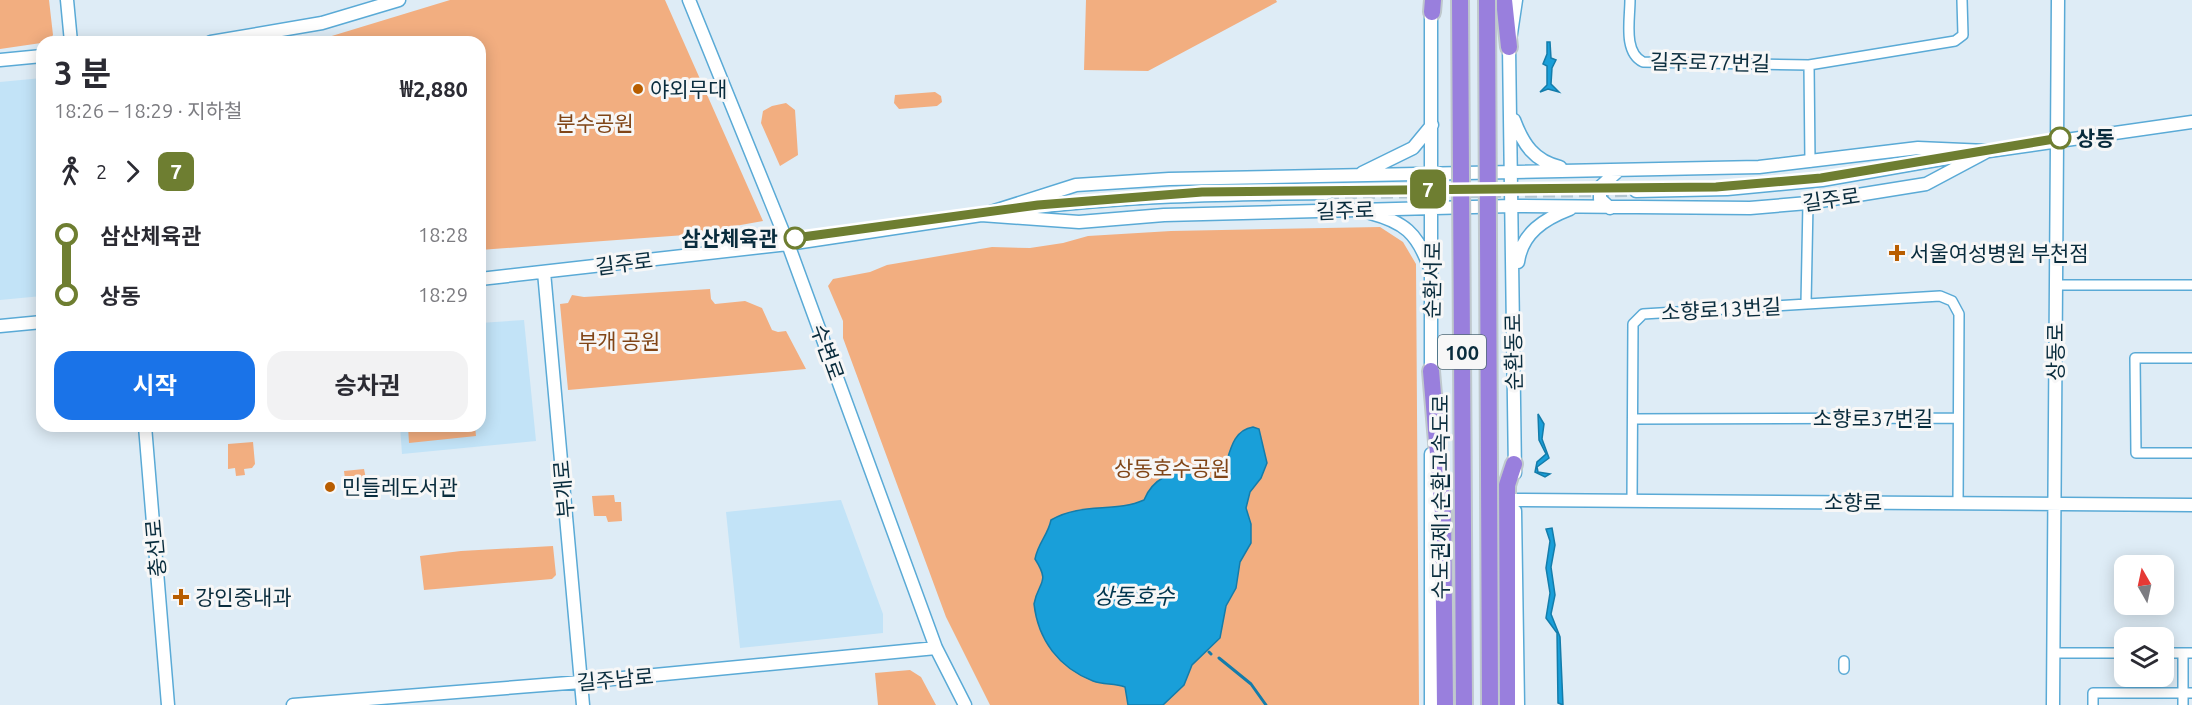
<!DOCTYPE html>
<html lang="ko">
<meta charset="utf-8">
<style>
:root{--surface:#fff;--page:#f2f2f3;--text:#2b2b33;--muted:#7c7c81;--accent:#1a73e8}
body{margin:0;font-family:Ubuntu,"Noto Sans KR",sans-serif;background:var(--page);color:var(--text);height:100vh;display:flex;flex-direction:column;font-size:22px;white-space:nowrap}
*{box-sizing:border-box;margin:0}
p{font-size:20px;color:var(--muted)}
.icon{flex:none;width:33px;height:33px;fill:none;stroke:currentColor;stroke-width:2;stroke-linecap:round;stroke-linejoin:round}
.map{position:relative;flex:1;overflow:hidden}
.side{position:absolute;left:36px;top:36px;width:450px;height:396px;display:flex;flex-direction:column;background:var(--surface);border-radius:18px;box-shadow:0 3px 15px #0003}
.side>*{flex:none}
.badge{padding:0 12px;border-radius:9px;font-size:21px;line-height:39px}
.needle{width:39px;rotate:351deg}
.controls{position:absolute;left:2114px;top:555px;display:grid;gap:12px}
.controls a{display:grid;place-items:center;width:60px;height:60px;border-radius:12px;background:var(--surface);box-shadow:0 3px 15px #0003;font-size:30px}
.map>.badge{position:absolute;translate:-50% -50%;box-shadow:0 0 0 3px #fff}
.legs{display:flex;align-items:center;gap:9px;height:66px;padding:0 18px;font-size:20px}
.legs p{margin-inline-start:auto}
.headline{display:flex;align-items:center;justify-content:space-between;height:102px;padding:0 18px}
h1{font-size:33px;font-weight:700;line-height:45px}
.action{display:flex;gap:12px;margin-top:auto;padding:12px 18px}
.action a{flex:1;height:69px;border-radius:18px;background:var(--accent);color:#fff;font-size:24px;font-weight:700;line-height:69px;text-align:center}
.action a+a{background:var(--page);color:var(--text)}
ul{padding:0 18px;list-style:none}
li{display:flex;align-items:center;gap:21px;height:60px;font-size:22px}
li i{display:grid;place-items:center;width:9px;height:100%;margin:0 8px;background:currentColor}
li i::after{content:'';width:15px;height:15px;margin:-8px;border:4px solid;border-radius:50%;background:var(--surface)}
li p{margin-inline-start:auto}
li:first-child i{background:linear-gradient(#0000 50%,currentColor 0)}
li:last-child i{background:linear-gradient(currentColor 50%,#0000 0)}
.map>svg:first-child{display:block}
.built{fill:#c2e3f7}
.green{fill:#f2ae80}
.water{fill:#199fd9;stroke:#147caa;stroke-width:1.5}
.lines{fill:none;stroke-linecap:round;stroke-linejoin:round}
.stream{stroke:#147caa;stroke-width:3}
.secondary-tunnel{stroke:#b3c6d1;stroke-width:12;stroke-dasharray:12 6;stroke-linecap:butt}
.street-casing{stroke:#5aaad6;stroke-width:12}
.secondary-casing{stroke:#5aaad6;stroke-width:15}
.highway-casing{stroke:#bfc8cd;stroke-width:20}
.street{stroke:#fff;stroke-width:9}
.secondary{stroke:#fff;stroke-width:12}
.highway{stroke:#997fdd;stroke-width:16}
.highway-bridge-casing{stroke:#bfc8cd;stroke-width:20;stroke-linecap:butt}
.highway-bridge{stroke:#997fdd;stroke-width:16}
.line-1-casing{stroke:#fff;stroke-width:14}
.line-1{stroke:#6e7e31;stroke-width:9}
.poi-dot{fill:#b85d00;stroke:#f7f7f7;stroke-width:2}
.stop-1-dot{fill:#fff;stroke:#6e7e31;stroke-width:3}
.labels{text-anchor:middle;dominant-baseline:central;stroke-width:6;stroke-linejoin:round;paint-order:stroke}
.shield{fill:#f7f7f7;stroke:#506975;stroke-width:1.5}
.shield-label{font-size:20px;font-weight:bold;fill:#092c3d}
.street-label{font-size:21px;fill:#092c3d;stroke:#f7f7f7}
.poi-label{font-size:21px;fill:#092c3d;stroke:#f7f7f7;text-anchor:start}
.park-label{font-size:21px;fill:#804517;stroke:#f7f7f7}
.stop-label{font-size:21px;font-weight:bold;fill:#092c3d;stroke:#f7f7f7;text-anchor:start}
.water-label{font-size:22px;font-style:italic;fill:#00354d;stroke:#f7f7f7}
</style>
<div class="map">
<svg width="2192" height="705" viewBox="0 0 2192 705">
<rect width="100%" height="100%" fill="#deecf6"/>
<path class="built" d="M42,78V296L0,300V82Z
M524,320L536,441L402,454L400,426H480V323Z
M841,500L883,614V633L740,648L726,512Z"/>
<path class="green" d="M0,0H49L53,35L48,42L0,49Z
M450,0H665L763,221L685,235L480,250V42H312Z
M1086,0H1276L1277,2L1148,71L1084,70Z
M935,92L941,96L942,102L937,106L899,109L894,103L895,95Z
M786,103L795,110L798,155L780,166L761,123L763,111L772,106Z
M1380,227L1403,242L1416,264L1419,705H990L946,617L843,338V321L828,286L833,279L870,272L887,265L992,247L1030,248L1063,243L1088,236L1171,231Z
M710,289L711,299L715,304L745,301L762,308L772,330L778,332L786,331L806,369L568,390L560,304L568,303L572,295L584,297Z
M408,426H475L476,436L409,443Z
M253,442L255,464L252,468L244,469L245,475L236,476L235,468L228,469V444Z
M364,469L366,479L359,487L346,488L344,471Z
M614,495L615,502H621L622,521L608,522L606,516H594L592,496Z
M553,546L556,575L552,579L424,590L420,556L461,551Z
M910,670L921,677L936,705H878L875,673Z"/>
<path class="water" d="M1547,42H1550L1551,58L1556,60L1552,68L1551,84L1559,92L1548,89L1540,92L1547,85V66L1543,64L1547,54Z
M1538,414L1544,424L1542,439L1549,458L1537,467L1538,472L1550,474L1545,477L1535,472L1537,462L1546,454L1539,440Z
M1253,427L1259,429L1267,463L1261,478L1250,492L1246,508L1251,524V543L1240,562L1236,588L1226,606L1220,638L1192,665L1184,685L1163,705H1128L1125,687C1114,683 1104,685 1093,681C1059,668 1038,640 1034,604C1038,581 1051,584 1035,559C1038,543 1048,535 1051,520C1081,502 1115,513 1144,500C1152,480 1172,468 1194,474C1206,477 1209,481 1221,477C1230,459 1229,431 1253,427Z
M1552,528L1555,545L1551,567L1555,595L1551,614L1560,637L1563,705L1558,703L1557,633L1546,618L1550,593L1546,568L1550,541L1546,529Z"/>
<g class="lines">
<path class="stream" d="M1209,652L1211,654
M1219,658L1251,684L1266,705"/>
<path class="secondary-tunnel" d="M1327,193L1636,191"/>
<defs>
<path id="street" d="M1630,0C1630,20 1623,52 1643,62L1809,65L1955,41L1963,35L1962,0
M1809,65L1810,162
M2056,285H2192
M1806,304L1808,203
M2192,358H2135L2136,453H2192
M1633,419L1958,418
M1632,501L1633,324L1643,314L1940,296L1952,301L1959,314L1958,503
M2053,653H2124
M2163,653H2192
M1844,661V669
M2093,705V693H2192
M2183,705V653"/>
<path id="secondary" d="M67,0L71,42
M689,0L788,244L936,648L965,705
M1431,4V380
M211,42L322,23L399,0
M0,60L42,56
M1514,120C1523,144 1534,161 1560,167
M1982,152L2192,122
M1362,173L1413,148L1432,125
M1636,191L1727,189L1822,180L1965,155
M1610,208L1600,199V187L1619,170
M1014,210C1118,196 1223,194 1327,193
M988,213L1076,185L1169,179L1759,167L1918,148L1987,151
M1370,213C1404,222 1417,233 1429,266
M981,215L1079,222L1164,215L1512,206L1750,208L1808,203L1926,184L1988,151
M1518,262C1522,233 1544,219 1570,209
M544,272L583,705
M480,279L788,244L988,214
M0,326L42,322
M145,426L168,705
M1515,473L1509,47L1516,0
M1515,500L2192,505
M1515,511L1518,705
M293,705L581,682L936,648
M1431,705V454
M2053,705L2058,0"/>
<path id="highway" d="M1504,0L1509,47
M1432,12L1433,0
M1431,371L1443,513L1445,705
M1507,705V485L1514,464"/>
</defs>
<use href="#street" class="street-casing"/>
<use href="#secondary" class="secondary-casing"/>
<use href="#highway" class="highway-casing"/>
<use href="#street" class="street"/>
<use href="#secondary" class="secondary"/>
<use href="#highway" class="highway"/>
<defs>
<path id="highway-bridge" d="M1460,0L1464,705
M1487,0L1490,705"/>
</defs>
<use href="#highway-bridge" class="highway-bridge-casing"/>
<use href="#highway-bridge" class="highway-bridge"/>
</g>
<g class="lines">
<defs>
<path id="line-1" d="M795,238L1038,205L1202,192L1716,187L1821,178L2060,138"/>
</defs>
<use href="#line-1" class="line-1-casing"/>
<use href="#line-1" class="line-1"/>
</g>
<g class="poi-dot">
<circle cx="638" cy="89" r="6"/>
<path d="M1894 244h6v6h6v6h-6v6h-6v-6h-6v-6h6z"/>
<circle cx="330" cy="487" r="6"/>
<path d="M178 588h6v6h6v6h-6v6h-6v-6h-6v-6h6z"/>
</g>
<g class="stop-1-dot">
<circle cx="2060" cy="138" r="10"/>
<circle cx="795" cy="238" r="10"/>
</g>
<g class="labels">
<rect class="shield" x="1438" y="335" width="48" height="34" rx="4.5"/>
<g class="shield-label">
<text x="1462" y="352">100</text>
</g>
<g class="street-label">
<text transform="translate(1710 62) rotate(1)">길주로77번길</text>
<text transform="translate(1831 199) rotate(-8)">길주로</text>
<text transform="translate(1345 210) rotate(-2)">길주로</text>
<text transform="translate(624 263) rotate(-7)">길주로</text>
<text transform="translate(1432 280) rotate(-89)">순환서로</text>
<text transform="translate(1721 309) rotate(-3)">소향로13번길</text>
<text transform="translate(828 352) rotate(70)">수변로</text>
<text transform="translate(1513 352) rotate(-91)">순환동로</text>
<text transform="translate(2055 352) rotate(-90)">상동로</text>
<text x="1873" y="418">소향로37번길</text>
<text transform="translate(563 489) rotate(-95)">부개로</text>
<text transform="translate(1440 497) rotate(-90)">수도권제1순환고속도로</text>
<text x="1853" y="502">소향로</text>
<text transform="translate(155 548) rotate(-95)">충선로</text>
<text transform="translate(615 679) rotate(-5)">길주남로</text>
</g>
<g class="poi-label">
<text x="650" y="89">야외무대</text>
<text x="1910" y="253">서울여성병원 부천점</text>
<text x="342" y="487">민들레도서관</text>
<text x="195" y="597">강인중내과</text>
</g>
<g class="park-label">
<text x="595" y="123">분수공원</text>
<text x="619" y="341">부개 공원</text>
<text x="1172" y="468">상동호수공원</text>
</g>
<g class="stop-label">
<text x="2076" y="138">상동</text>
<text x="778" y="238" text-anchor="end">삼산체육관</text>
</g>
<g class="water-label">
<text x="1134" y="595">상동호수</text>
</g>
</g>
</svg>
<div class="controls">
<a><svg class="needle" viewBox="-14 -14 28 28"><path d="M0-13l5 13h-10z" fill="#e53935"/><path d="M0 13l5-13h-10z" fill="#7c7c81"/></svg></a>
<a><svg class="icon" aria-label="layers" viewBox="0 0 24 24"><path d="M12 4l9 5-9 5-9-5zM3 14l9 5 9-5"/></svg></a>
</div>
<b class="badge" style="left:1428px;top:189px;background:#6e7e31;color:#fff">7</b>
<section class="side">
<div class="headline"><div><h1>3 분</h1><p>18:26 – 18:29 · 지하철</p></div><b>₩2,880</b></div>
<div class="legs"><svg class="icon" aria-label="walk" viewBox="0 0 24 24"><circle cx="13" cy="4" r="2"/><path d="M13 8l-2 6 4 7M11 14l-3 7M7 12l3-4h3l4 4"/></svg>2<svg class="icon" aria-label="forward" viewBox="0 0 24 24"><path d="M9 5l7 7-7 7"/></svg><b class="badge" style="background:#6e7e31;color:#fff">7</b></div>
<ul>
<li><i style="color:#6e7e31"></i><b>삼산체육관</b><p>18:28</p></li>
<li><i style="color:#6e7e31"></i><b>상동</b><p>18:29</p></li>
</ul>
<div class="action"><a>시작</a><a>승차권</a></div>
</section>
</div>
